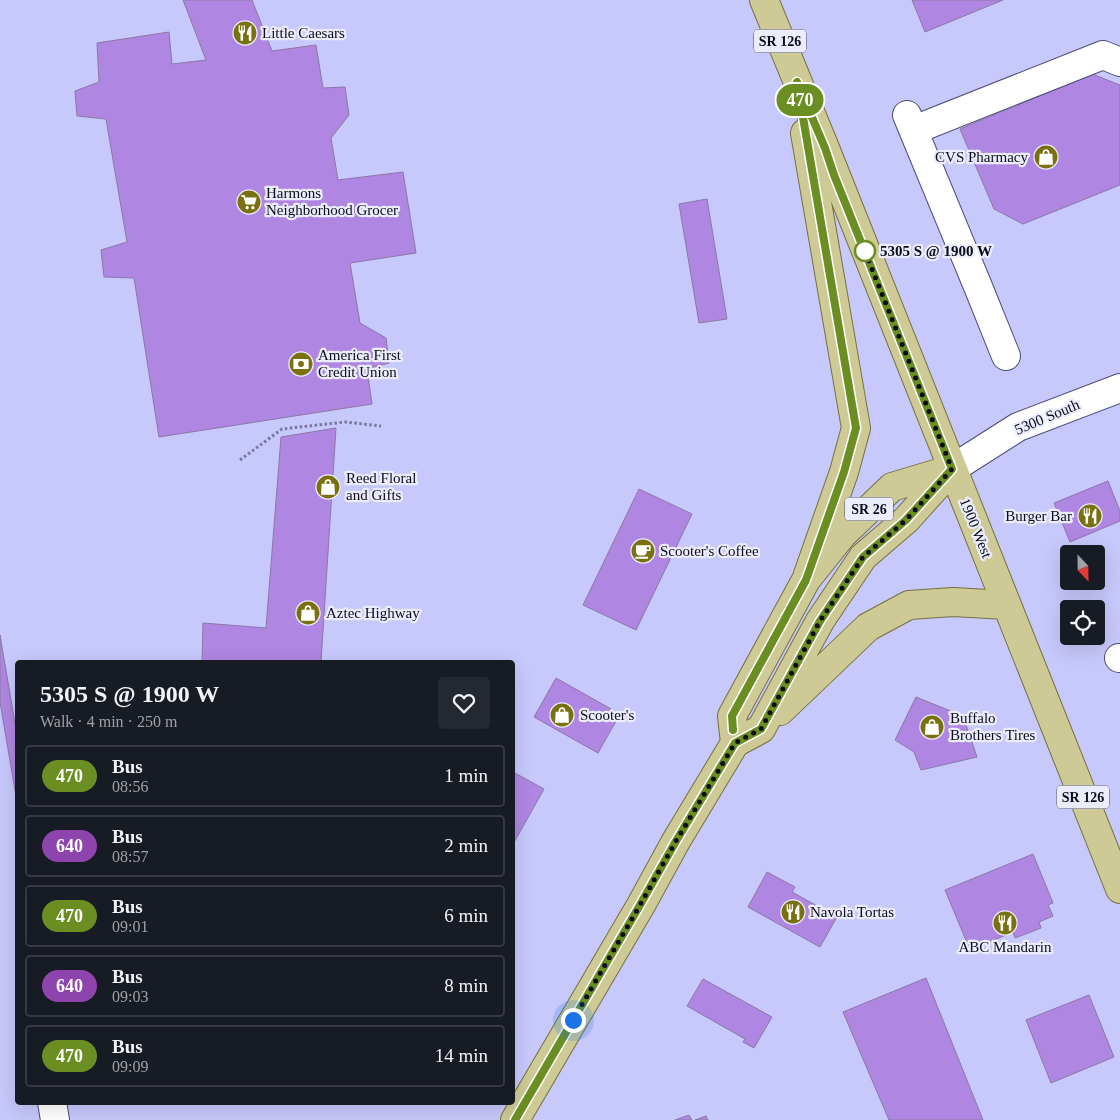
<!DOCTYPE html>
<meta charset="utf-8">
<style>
:root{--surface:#171b24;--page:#242831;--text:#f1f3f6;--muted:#9ea1a6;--line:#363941}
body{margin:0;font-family:"Times New Roman",serif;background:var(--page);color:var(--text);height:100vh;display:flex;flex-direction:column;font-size:19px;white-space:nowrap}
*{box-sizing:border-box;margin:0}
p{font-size:16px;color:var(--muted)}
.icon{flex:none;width:28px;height:28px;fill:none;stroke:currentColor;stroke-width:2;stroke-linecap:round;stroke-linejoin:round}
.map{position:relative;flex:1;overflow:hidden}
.panel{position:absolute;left:15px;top:660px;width:500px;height:445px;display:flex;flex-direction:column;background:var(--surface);border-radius:5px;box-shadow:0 5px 20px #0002}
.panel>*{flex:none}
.badge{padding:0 10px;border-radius:16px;font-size:18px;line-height:32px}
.needle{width:32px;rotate:158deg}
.tools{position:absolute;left:1060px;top:545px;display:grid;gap:10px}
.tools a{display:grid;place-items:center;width:45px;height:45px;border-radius:5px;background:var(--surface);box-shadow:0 5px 20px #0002;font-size:25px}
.you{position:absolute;width:25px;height:25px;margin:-12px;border:4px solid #fff;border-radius:50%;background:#1a73e8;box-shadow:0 0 0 8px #1a73e833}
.map>.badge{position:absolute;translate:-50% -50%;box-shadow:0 0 0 2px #fff}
.round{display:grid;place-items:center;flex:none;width:52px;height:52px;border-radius:5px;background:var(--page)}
.headline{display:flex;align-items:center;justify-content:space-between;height:85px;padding:0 25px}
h1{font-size:24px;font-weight:800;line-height:38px}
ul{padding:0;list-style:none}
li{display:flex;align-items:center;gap:15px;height:62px;margin:0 10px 8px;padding:0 15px;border:2px solid var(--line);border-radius:5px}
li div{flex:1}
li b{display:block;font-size:19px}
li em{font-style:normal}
li .badge{min-width:55px;font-weight:700;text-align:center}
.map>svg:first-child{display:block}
.building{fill:#af86e2;stroke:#8b78a5}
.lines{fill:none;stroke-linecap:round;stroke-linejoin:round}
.minor-casing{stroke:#4b4b76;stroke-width:30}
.major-casing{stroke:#75703c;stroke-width:30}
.path{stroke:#78789d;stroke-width:3;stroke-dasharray:2.5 2.5;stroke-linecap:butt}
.minor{stroke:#fff;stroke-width:28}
.major{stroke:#ceca95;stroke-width:28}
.line-casing{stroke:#fff;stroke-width:11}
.line{stroke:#6b8e23;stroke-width:8}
.walk{stroke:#0c0b1c;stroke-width:5;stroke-dasharray:0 9}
.stop-dot{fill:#fff;stroke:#6b8e23;stroke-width:2.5}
.labels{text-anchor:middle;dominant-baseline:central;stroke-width:4.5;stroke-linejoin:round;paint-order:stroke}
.shield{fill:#ecedfc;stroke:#4f4f5f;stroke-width:1}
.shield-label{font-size:14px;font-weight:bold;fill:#0c0b1c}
.poi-label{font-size:15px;fill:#0c0b1c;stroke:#ecedfc;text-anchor:start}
.stop-label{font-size:15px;font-weight:bold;fill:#0c0b1c;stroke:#ecedfc;text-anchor:start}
.street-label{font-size:15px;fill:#0c0b1c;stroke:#ecedfc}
</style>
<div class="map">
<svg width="1120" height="1120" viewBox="0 0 1120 1120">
<rect width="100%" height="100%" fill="#c7c8fb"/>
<path class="building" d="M183,0H252L272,51L316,45L323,88L345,87L349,115L331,138L338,180L403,172L416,253L350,263L360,323L386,338L389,363L367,369L372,404L159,437L134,278L104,277L101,250L127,242L106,119L77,116L75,91L99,82L97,43L169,32L172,64L206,60Z
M912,0H1003L925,32Z
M1092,74L1120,85V185L1023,224L994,209L960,129Z
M707,199L727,319L699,323L679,204Z
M336,428L321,662H202L203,623L266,628L281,437Z
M1108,481L1120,511V521L1070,542L1054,503Z
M639,489L692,514L636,630L583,605Z
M0,635L18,741V808L0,702Z
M556,678L620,714L598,753L534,717Z
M916,697L963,716L977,757L921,770L914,752L895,740Z
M513,772L544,789L512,846V773Z
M1033,854L1053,903L1048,905L1053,916L1039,922L1041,928L1015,938L1013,932L970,950L945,890Z
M767,872L795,887L792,892L837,917L820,947L748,907Z
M926,978L983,1120H889L843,1012Z
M703,979L772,1017L754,1048L743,1042L745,1039L687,1006Z
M1089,995L1114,1057L1051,1083L1026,1020Z
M689,1115L692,1120H675Z
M706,1116L708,1120H695Z"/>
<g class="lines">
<defs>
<path id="minor" d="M907,115L979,289L1006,356
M914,130L1103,55L1120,62
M952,469L1018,427L1120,388
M1119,658H1120
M52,1102L55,1120"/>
<path id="major" d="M764,0L825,148L1120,889
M805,133L856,428L844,472L806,580
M780,711L868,627L909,605L953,602L1007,605
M735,743L732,716L806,580L842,535L892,487L952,469
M515,1120L641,905L676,841L735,743L761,729L820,621L863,557L906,520L952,469"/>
</defs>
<use href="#minor" class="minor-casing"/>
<use href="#major" class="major-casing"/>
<path class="path" d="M240,460L282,429L345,422L381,426"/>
<use href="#minor" class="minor"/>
<use href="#major" class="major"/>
</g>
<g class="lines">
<defs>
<path id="line" d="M515,1120L640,905L676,841L735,743L761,729L820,621L863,557L906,520L952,469L834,175L825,148L797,82L856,428L844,472L806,580L732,716L733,730"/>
</defs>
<use href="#line" class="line-casing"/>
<use href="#line" class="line"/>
<path class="walk" d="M573,1020L640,905L676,841L735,743L761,729L820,621L863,557L906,520L952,469L864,249L865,251"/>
</g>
<defs>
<symbol id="restaurant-disc" viewBox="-11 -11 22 22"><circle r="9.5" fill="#797010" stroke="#ecedfc"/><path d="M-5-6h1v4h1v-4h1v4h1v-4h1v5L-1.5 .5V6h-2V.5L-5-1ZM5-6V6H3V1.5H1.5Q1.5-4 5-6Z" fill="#fff"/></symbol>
<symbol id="shop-disc" viewBox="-11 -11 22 22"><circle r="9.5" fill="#797010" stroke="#ecedfc"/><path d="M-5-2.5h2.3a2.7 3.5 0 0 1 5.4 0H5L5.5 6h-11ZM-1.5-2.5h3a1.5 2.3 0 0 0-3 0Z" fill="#fff"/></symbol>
<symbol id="supermarket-disc" viewBox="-11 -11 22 22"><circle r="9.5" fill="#797010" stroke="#ecedfc"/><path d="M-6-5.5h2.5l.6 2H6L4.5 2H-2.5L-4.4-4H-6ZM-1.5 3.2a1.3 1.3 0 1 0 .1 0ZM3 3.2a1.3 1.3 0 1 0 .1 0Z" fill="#fff"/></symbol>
<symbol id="bank-disc" viewBox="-11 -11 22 22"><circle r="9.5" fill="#797010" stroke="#ecedfc"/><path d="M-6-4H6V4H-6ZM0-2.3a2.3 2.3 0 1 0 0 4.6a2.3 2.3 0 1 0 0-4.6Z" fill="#fff"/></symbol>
<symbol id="cafe-disc" viewBox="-11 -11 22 22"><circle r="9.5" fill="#797010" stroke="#ecedfc"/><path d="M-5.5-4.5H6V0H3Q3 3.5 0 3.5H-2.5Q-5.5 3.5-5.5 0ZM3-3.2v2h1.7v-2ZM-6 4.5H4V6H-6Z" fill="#fff"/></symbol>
</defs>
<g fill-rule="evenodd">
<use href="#restaurant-disc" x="231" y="19" width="28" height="28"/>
<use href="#shop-disc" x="1032" y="143" width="28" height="28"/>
<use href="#supermarket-disc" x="235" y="188" width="28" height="28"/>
<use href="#bank-disc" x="287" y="350" width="28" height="28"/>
<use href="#shop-disc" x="314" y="473" width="28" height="28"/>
<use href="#restaurant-disc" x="1076" y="502" width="28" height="28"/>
<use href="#cafe-disc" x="629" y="537" width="28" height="28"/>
<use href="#shop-disc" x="294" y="599" width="28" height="28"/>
<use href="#shop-disc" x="548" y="701" width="28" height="28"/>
<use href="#shop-disc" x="918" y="713" width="28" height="28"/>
<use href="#restaurant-disc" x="779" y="898" width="28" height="28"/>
<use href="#restaurant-disc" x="991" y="909" width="28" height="28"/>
</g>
<circle class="stop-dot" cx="865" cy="251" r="10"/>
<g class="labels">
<g class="shield">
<rect x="754" y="29.5" width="52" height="23" rx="4"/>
<rect x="845" y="497.5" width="48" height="23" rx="4"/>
<rect x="1057" y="785.5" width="52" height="23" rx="4"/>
</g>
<g class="shield-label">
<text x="780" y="41">SR 126</text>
<text x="869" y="509">SR 26</text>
<text x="1083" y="797">SR 126</text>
</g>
<g class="poi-label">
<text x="262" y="33">Little Caesars</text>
<text x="1028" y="157" text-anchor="end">CVS Pharmacy</text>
<text x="266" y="193">Harmons<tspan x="266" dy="17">Neighborhood Grocer</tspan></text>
<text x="318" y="355">America First<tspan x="318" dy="17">Credit Union</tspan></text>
<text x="346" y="478">Reed Floral<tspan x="346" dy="17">and Gifts</tspan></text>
<text x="1072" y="516" text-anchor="end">Burger Bar</text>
<text x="660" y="551">Scooter's Coffee</text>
<text x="326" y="613">Aztec Highway</text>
<text x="580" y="715">Scooter's</text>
<text x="950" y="718">Buffalo<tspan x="950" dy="17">Brothers Tires</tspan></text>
<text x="810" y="912">Navola Tortas</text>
<text x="1005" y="947" text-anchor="middle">ABC Mandarin</text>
</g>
<g class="stop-label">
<text x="880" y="251">5305 S @ 1900 W</text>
</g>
<g class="street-label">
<text transform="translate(1047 417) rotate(-23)">5300 South</text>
<text transform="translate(976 528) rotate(68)">1900 West</text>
</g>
</g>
</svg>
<div class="tools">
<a><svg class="needle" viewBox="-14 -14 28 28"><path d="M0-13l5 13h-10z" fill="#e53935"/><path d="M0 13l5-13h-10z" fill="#9ea1a6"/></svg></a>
<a><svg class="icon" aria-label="locate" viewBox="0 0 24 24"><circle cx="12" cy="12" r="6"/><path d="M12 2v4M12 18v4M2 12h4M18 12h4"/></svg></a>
</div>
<div class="you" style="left:573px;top:1020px"></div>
<b class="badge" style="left:800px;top:100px;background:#6b8e23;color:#fff">470</b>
<section class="panel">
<div class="headline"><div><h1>5305 S @ 1900 W</h1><p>Walk · 4 min · 250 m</p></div><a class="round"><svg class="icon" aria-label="heart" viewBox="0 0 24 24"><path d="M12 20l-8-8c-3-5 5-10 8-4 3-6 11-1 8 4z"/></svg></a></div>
<ul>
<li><span class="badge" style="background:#6b8e23;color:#fff">470</span><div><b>Bus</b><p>08:56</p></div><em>1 min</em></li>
<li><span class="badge" style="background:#8e44ad;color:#fff">640</span><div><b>Bus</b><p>08:57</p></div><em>2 min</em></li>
<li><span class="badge" style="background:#6b8e23;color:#fff">470</span><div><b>Bus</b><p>09:01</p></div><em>6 min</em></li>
<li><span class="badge" style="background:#8e44ad;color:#fff">640</span><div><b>Bus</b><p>09:03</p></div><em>8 min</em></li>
<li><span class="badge" style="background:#6b8e23;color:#fff">470</span><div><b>Bus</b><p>09:09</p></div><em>14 min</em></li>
</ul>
</section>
</div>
